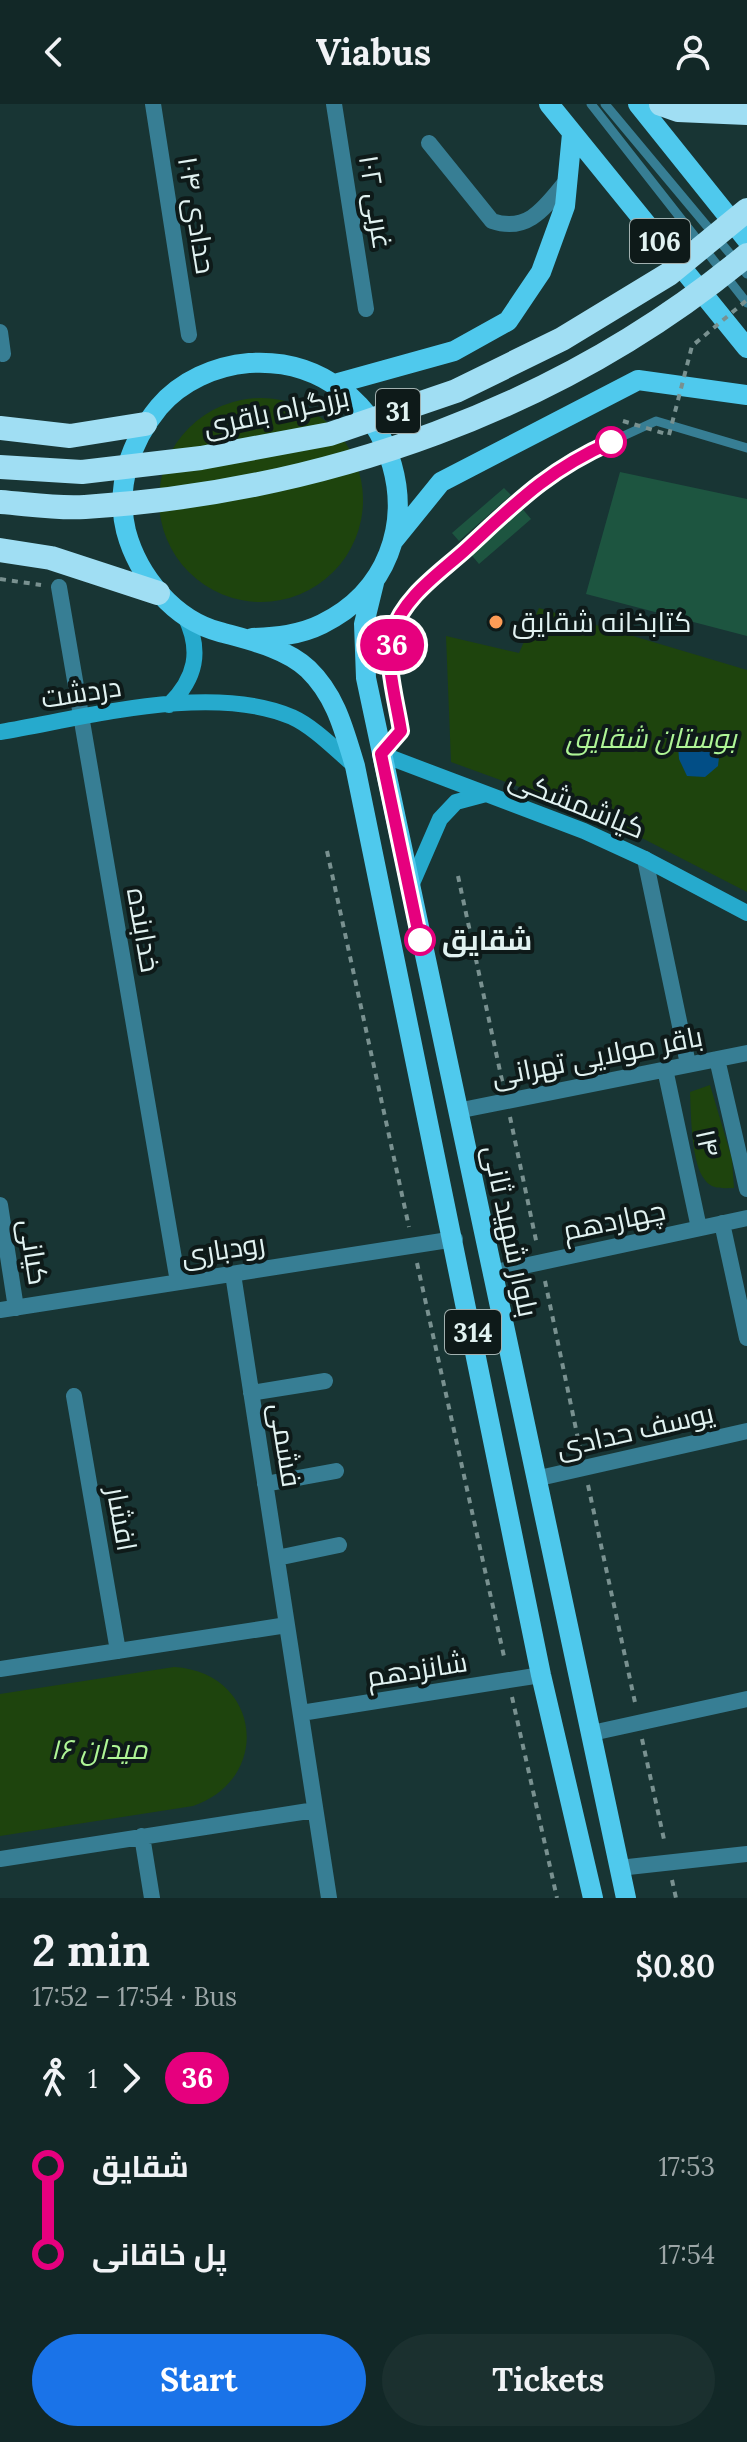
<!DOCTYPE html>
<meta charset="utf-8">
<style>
:root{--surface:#122827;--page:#1b302f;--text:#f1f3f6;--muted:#9ca6a7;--accent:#1a73e8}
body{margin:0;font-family:Lora,Cairo,serif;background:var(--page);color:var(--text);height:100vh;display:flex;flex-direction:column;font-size:30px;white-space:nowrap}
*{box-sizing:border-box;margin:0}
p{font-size:26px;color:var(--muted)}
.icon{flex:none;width:44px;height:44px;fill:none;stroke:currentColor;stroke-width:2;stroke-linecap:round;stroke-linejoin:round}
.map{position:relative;height:1794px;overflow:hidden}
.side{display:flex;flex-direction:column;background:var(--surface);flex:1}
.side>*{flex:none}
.badge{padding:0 16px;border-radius:26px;font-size:28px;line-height:52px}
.map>.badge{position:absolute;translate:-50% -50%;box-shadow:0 0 0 4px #fff}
.legs{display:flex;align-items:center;gap:12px;height:88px;padding:0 32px;font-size:26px}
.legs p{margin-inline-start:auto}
.summary{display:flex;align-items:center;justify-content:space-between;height:136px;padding:0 32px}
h1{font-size:44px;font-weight:800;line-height:60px}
.primary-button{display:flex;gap:16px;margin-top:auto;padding:16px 32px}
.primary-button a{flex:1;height:92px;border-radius:48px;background:var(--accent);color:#fff;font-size:32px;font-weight:800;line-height:92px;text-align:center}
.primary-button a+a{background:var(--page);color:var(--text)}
ul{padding:0 32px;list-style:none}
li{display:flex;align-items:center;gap:28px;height:88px;font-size:30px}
li i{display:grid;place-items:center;width:12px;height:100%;margin:0 10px;background:currentColor}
li i::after{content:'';width:20px;height:20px;margin:-10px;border:6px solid;border-radius:50%;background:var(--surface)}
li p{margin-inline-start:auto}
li:first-child i{background:linear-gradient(#0000 50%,currentColor 0)}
li:last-child i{background:linear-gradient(currentColor 50%,#0000 0)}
header{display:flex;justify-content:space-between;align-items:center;height:104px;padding:0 32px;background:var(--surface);font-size:36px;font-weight:800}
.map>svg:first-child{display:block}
.green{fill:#1e440d}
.water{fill:#024e86}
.building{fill:#1d5540}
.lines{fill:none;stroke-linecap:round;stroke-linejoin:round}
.path{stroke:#799190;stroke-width:4;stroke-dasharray:6 6;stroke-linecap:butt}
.lane{stroke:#377e94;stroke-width:9}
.street{stroke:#377e94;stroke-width:16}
.secondary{stroke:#26aacd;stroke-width:16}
.primary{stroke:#4fc9ed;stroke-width:20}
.highway{stroke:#a0def3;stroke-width:24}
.path-bridge{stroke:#799190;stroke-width:4;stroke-dasharray:6 6;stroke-linecap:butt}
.highway-bridge{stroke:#a0def3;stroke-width:24}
.line-1-casing{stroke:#fff;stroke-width:18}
.line-1{stroke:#e6007e;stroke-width:12}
.stop-1-dot{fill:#fff;stroke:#e6007e;stroke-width:4}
.poi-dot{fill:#fd9c56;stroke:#0e1a19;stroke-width:3}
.labels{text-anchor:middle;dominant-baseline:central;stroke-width:8;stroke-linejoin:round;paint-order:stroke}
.shield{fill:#0e1a19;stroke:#a2b1b0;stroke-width:2}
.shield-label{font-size:26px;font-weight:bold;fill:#e1f2f1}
.street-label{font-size:28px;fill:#e1f2f1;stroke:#0e1a19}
.poi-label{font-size:28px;fill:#e1f2f1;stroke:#0e1a19;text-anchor:start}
.park-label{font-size:28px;font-style:italic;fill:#aef596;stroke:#0e1a19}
.stop-label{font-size:28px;font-weight:bold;fill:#e1f2f1;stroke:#0e1a19;text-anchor:start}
</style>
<header><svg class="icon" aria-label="back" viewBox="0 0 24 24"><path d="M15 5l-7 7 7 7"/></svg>Viabus<svg class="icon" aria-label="person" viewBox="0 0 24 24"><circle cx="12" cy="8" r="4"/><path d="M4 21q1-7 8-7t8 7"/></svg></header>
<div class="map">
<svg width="747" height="1794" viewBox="0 0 747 1794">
<rect width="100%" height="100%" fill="#183534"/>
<path class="green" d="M159 396a102 102 0 1 1 204 0a102 102 0 1 1-204 0Z
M539,504L747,566V788L599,712L451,658L446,532L519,549Z
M710,981L732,1055L734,1084C724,1084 712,1086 705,1076C691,1060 691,1009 690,988Z
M174,1563C260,1568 274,1674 193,1702L0,1732V1590Z"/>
<path class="water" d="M710,630L720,644L718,662L705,673L687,672L679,655L678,641L694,632Z"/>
<path class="building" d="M620,368L747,395V532L586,490Z
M504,384L511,391L459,437L452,429Z
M520,402L531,415L479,460L469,448Z"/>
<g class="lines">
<path class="path" d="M0,475L41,481
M327,747L409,1123
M458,772L503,981
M510,1013L537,1141
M417,1159L505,1557
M545,1177L581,1349
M588,1381L636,1603
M512,1593L557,1794
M642,1635L665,1740
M672,1776L676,1794"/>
<path class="lane" d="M591,0L747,199
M605,0L747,170
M383,648L401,627L392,574V530L421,481L524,389L569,357L656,317L747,344"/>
<path class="street" d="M153,0L189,231
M334,0L366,205
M429,39L492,117C530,130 547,100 569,74
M0,228L3,250
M59,483L178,1178
M645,755L688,960
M717,955L747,1085
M665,965L699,1124
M457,1007L747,949
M0,1101L16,1204
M722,1119L747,1234
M491,1169L747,1114
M233,1170L329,1794
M0,1206L455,1135
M251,1289L325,1277
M74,1292L118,1547
M535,1375L747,1327
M265,1380L336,1367
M277,1454L339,1441
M0,1565L287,1521
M301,1609L541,1571
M592,1629L747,1595
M142,1732L152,1794
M0,1755L315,1706
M619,1764L747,1750"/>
<path class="secondary" d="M169,601C196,574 202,547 185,512
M0,628C85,614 210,578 292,613C314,623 336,646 355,662
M381,650L584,727L645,755L747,809
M410,784L440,715L456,698L486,690"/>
<path class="primary" d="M549,0L747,244
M638,0L747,136
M335,280L454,247L508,217L541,168L565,102L572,30
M394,436L441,378L638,276L747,291
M374,479L364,520L366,574L626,1794
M252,534C276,533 300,531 322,520C457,454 398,249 249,259C215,262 181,277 159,303C131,337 115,382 126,427C138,472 174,516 220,528C249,536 286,544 308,565C336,592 344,626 355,662L541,1571L593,1794"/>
<path class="highway" d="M661,0L678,6L747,9
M0,324L70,332L145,320
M0,446L51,454L158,489"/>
<path class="path-bridge" d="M623,317L666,330
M669,331L692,242L747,196"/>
<path class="highway-bridge" d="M0,363L82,368L201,354L330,330L456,287L562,235L669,170L747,106
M0,398C28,400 57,405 85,403C325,388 561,305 747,151"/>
</g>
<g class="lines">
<defs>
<path id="line-1" d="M420,836L381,650L401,627C397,600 384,555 392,529C404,493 437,471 464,447C515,400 546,367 611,338"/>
</defs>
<use href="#line-1" class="line-1-casing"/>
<use href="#line-1" class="line-1"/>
</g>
<g class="stop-1-dot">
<circle cx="611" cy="338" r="14"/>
<circle cx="420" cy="836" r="14"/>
</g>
<circle class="poi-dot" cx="496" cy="518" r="8"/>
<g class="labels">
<g class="shield">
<rect x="630" y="115" width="60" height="44" rx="6"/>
<rect x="376" y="285" width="44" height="44" rx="6"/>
<rect x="445" y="1206" width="56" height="44" rx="6"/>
</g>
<g class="shield-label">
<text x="660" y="137">106</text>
<text x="398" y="307">31</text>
<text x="473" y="1228">314</text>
</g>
<g class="street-label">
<text transform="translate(376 98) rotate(81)">۱۰۲ غربی</text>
<text transform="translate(197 111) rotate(81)">حدادی ۱۰۴</text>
<text transform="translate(276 307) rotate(-12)">بزرگراه باقری</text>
<text transform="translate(81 588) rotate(-9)">دردشت</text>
<text transform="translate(577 699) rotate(22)">کیاشمشکی</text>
<text transform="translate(144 826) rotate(80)">خدابنده</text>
<text transform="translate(597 952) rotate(-11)">باقر مولایی تهرانی</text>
<text transform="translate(708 1039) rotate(78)">۱۴</text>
<text transform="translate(614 1116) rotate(-12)">چهاردهم</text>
<text transform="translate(511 1127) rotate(78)">بلوار شهید ثانی</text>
<text transform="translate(223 1145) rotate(-9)">رودباری</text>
<text transform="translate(34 1148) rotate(81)">کیانی</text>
<text transform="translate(635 1326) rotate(-13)">یوسف حدادی</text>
<text transform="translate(286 1341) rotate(81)">فشمی</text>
<text transform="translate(122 1415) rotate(80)">افشار</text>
<text transform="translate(417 1565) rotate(-9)">شانزدهم</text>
</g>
<g class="poi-label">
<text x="512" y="518">کتابخانه شقایق</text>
</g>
<g class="park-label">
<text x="651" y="634">بوستان شقایق</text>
<text x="99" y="1645">میدان ۱۶</text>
</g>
<g class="stop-label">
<text x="442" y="836">شقایق</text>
</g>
</g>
</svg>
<b class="badge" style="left:392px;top:541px;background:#e6007e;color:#fff">36</b>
</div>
<section class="side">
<div class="summary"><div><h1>2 min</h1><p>17:52 – 17:54 · Bus</p></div><b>$0.80</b></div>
<div class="legs"><svg class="icon" aria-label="walk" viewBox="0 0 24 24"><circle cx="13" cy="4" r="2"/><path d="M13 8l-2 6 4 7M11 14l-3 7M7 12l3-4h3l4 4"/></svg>1<svg class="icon" aria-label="forward" viewBox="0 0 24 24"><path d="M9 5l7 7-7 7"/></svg><b class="badge" style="background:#e6007e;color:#fff">36</b></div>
<ul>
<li><i style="color:#e6007e"></i><b>شقایق</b><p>17:53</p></li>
<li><i style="color:#e6007e"></i><b>پل خاقانی</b><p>17:54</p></li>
</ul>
<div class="primary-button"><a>Start</a><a>Tickets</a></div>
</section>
